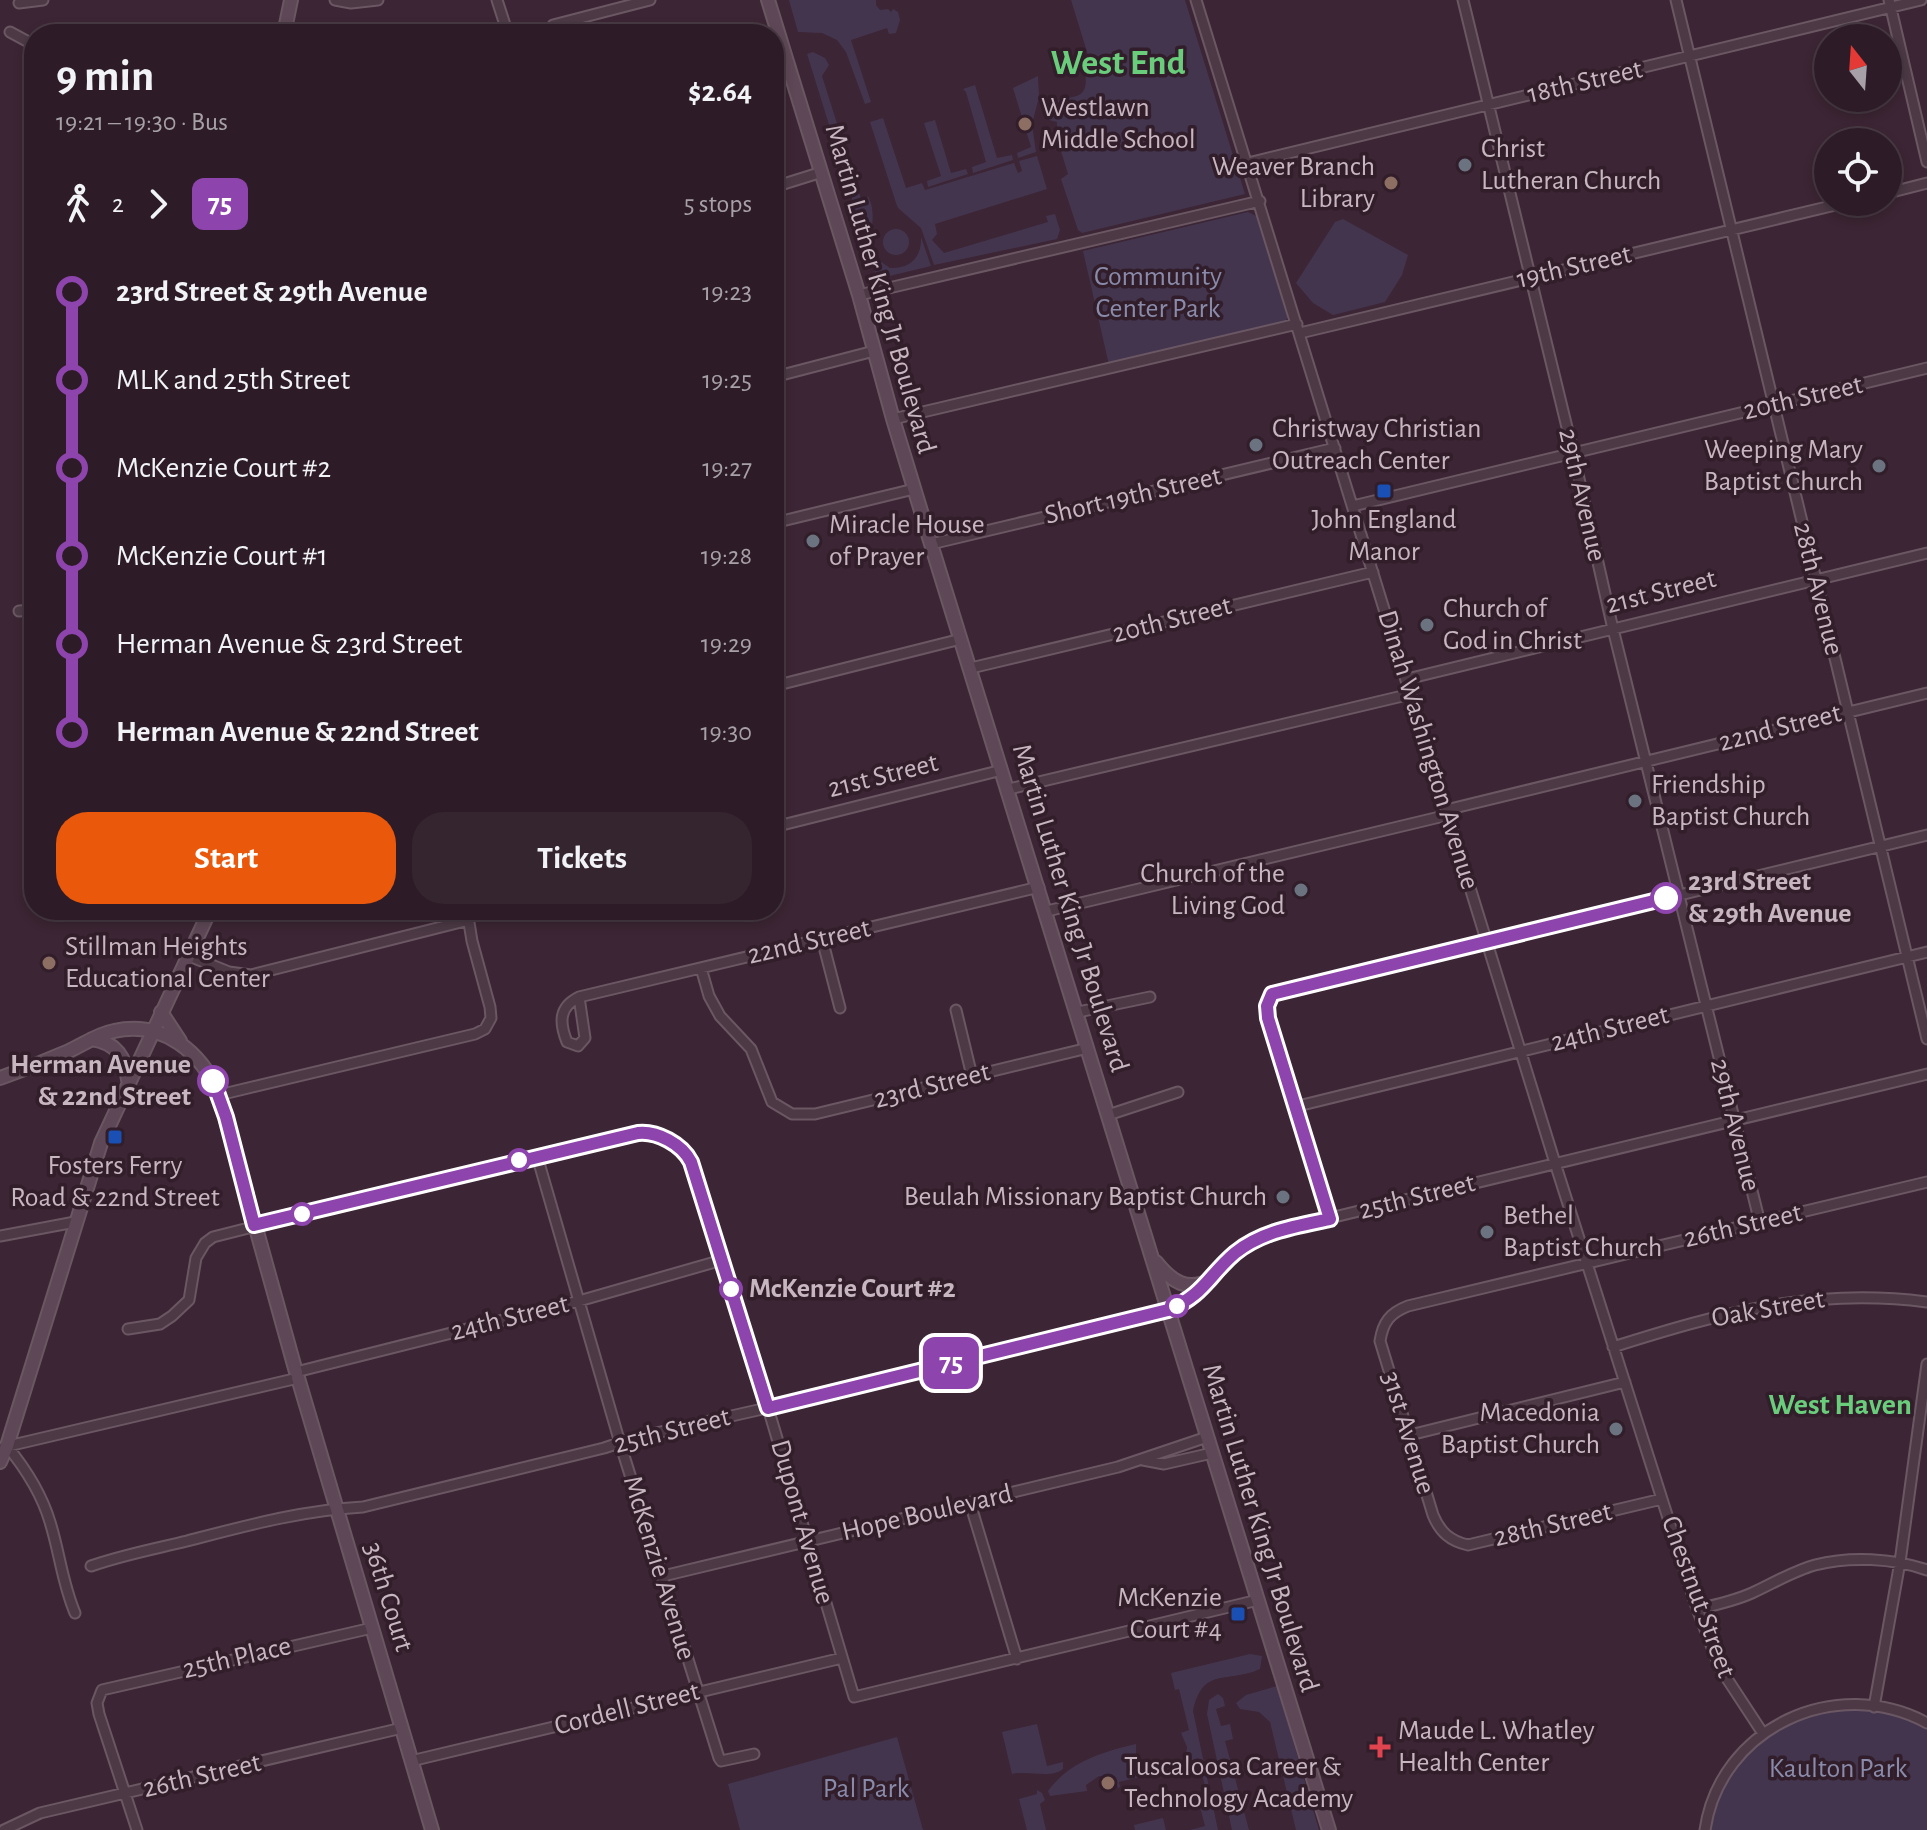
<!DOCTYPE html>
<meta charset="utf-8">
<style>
:root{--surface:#2d1c27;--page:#35252f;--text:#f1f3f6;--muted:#a7a1a7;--line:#483a44;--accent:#ea580c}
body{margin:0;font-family:"Alegreya Sans",sans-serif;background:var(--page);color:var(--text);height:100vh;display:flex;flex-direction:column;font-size:30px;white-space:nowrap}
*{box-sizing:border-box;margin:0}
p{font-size:26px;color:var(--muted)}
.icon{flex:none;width:44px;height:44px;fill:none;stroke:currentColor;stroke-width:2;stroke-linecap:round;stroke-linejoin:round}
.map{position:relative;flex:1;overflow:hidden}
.panel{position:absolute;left:24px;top:24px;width:760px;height:896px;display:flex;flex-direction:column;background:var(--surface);border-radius:32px;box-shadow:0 4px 12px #0003,0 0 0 2px var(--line)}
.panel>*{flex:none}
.badge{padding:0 16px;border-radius:12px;font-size:28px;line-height:52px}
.needle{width:52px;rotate:343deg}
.controls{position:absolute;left:1814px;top:24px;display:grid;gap:16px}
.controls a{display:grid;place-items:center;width:88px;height:88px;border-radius:50%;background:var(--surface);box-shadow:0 4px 12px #0003,0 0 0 2px var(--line);font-size:40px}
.map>.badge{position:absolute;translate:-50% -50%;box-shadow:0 0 0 4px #fff}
.legs{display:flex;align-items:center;gap:12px;height:88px;padding:0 32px;font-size:26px}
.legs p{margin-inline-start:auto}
.summary{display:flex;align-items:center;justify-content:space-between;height:136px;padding:0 32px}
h1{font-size:44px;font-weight:700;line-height:60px}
.action{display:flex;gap:16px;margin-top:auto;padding:16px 32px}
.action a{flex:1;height:92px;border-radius:32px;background:var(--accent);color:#fff;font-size:32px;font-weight:700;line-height:92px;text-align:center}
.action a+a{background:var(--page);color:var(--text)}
ul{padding:0 32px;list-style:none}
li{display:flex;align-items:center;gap:28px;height:88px;font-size:30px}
li i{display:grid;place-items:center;width:12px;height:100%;margin:0 10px;background:currentColor}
li i::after{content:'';width:20px;height:20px;margin:-10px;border:6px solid;border-radius:50%;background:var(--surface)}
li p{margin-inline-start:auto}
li:first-child i{background:linear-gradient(#0000 50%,currentColor 0)}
li:last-child i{background:linear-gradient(currentColor 50%,#0000 0)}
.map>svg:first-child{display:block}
.green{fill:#44354f}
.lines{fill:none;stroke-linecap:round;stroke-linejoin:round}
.street-casing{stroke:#6a5763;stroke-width:13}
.secondary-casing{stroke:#6a5763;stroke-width:16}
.street{stroke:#4c3945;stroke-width:9}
.secondary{stroke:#5e4756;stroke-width:12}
.line-1-casing{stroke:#fff;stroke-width:18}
.line-1{stroke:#8e44ad;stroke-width:12}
.education-dot{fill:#8d6e63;stroke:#311e2a;stroke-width:3}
.worship-dot{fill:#6b7280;stroke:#311e2a;stroke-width:3}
.transit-dot{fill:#1a4fb4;stroke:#311e2a;stroke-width:3}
.stop-1-dot{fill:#fff;stroke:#8e44ad;stroke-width:4}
.health-dot{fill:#e0444e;stroke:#311e2a;stroke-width:3}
.labels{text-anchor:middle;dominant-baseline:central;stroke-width:7;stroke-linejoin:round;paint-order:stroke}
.street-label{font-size:28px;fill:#c7b5c0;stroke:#311e2a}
.poi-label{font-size:28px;fill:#c7b5c0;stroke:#311e2a;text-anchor:start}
.park-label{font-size:28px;fill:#8a8bab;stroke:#311e2a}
.stop-label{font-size:28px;font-weight:bold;fill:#c7b5c0;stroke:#311e2a;text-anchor:start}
.neighbourhood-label{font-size:30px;font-weight:bold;fill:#69cd7c;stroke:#311e2a}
.district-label{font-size:36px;font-weight:bold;fill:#69cd7c;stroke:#311e2a}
</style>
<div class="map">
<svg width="1927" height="1830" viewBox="0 0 1927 1830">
<rect width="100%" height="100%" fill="#3c2534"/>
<path class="green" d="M789,0H876V5L880,10L888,9L891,12L893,9L898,12L900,20L896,33L889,34L887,28L851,40L871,102L865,104L846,52L837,40L822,33L798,32Z
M1071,0H1185L1245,194L1082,233L1078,230L1061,179L1068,174L1057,138V122L1049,120L1056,101C1076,95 1089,100 1085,72L1092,68Z
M813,52L825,58L829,65L822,76L861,199L859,203L863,204L868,196C879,217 866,236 874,257L890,268C910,269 922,257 921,237L931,266L877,279L807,54Z
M1038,76L1039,97L1032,124L1036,152L1018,158L1017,153L1031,147L1013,88Z
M975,85L997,158L1012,155L1013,160L973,173L972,167L986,162L966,92L963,89Z
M883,118L906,188L922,183L925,190L1014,163L1018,173L1022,171L1019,161L1037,156L1047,189L935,224L937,234L932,240L944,253L1048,222L1046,216L1055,214L1060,230L1057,239L934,265L921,228L898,208L896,203L870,122Z
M935,120L951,173L966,169L968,174L928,187L927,181L941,176L924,123Z
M1248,212L1256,216L1288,316L1285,323L1109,365L1083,251Z
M1343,219L1408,255L1402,275L1385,302L1333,315L1313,303L1296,283L1335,222Z
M883 242a13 13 0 1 1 26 0a13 13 0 1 1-26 0Z
M1250,1654L1262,1656L1260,1669C1226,1684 1203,1666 1193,1711L1218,1830H1190L1205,1826L1200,1807L1206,1805L1207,1794L1201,1770L1184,1773L1187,1747L1181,1733L1189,1730L1179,1689L1175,1690L1171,1673Z
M1277,1686L1319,1830H1296L1270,1722L1259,1712L1240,1709L1236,1703L1246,1695Z
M1218,1694L1223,1698L1225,1706L1216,1709L1221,1726L1230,1724L1233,1739L1225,1741L1249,1830H1232L1207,1714L1209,1700Z
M1823,1708L1892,1710L1927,1723V1830H1705L1720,1785L1762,1732Z
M1037,1724L1047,1766L1063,1762V1769C1051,1779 1028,1770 1012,1774L1002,1732Z
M897,1737L923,1830H740L728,1784Z
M1136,1744V1760L1144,1776L1119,1782L1120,1787L1118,1788L1115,1778L1099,1776L1086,1785L1087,1791L1050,1796L1048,1791C1069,1762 1102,1752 1136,1744Z
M1037,1790L1042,1793L1045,1800L1040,1804L1046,1830H1027L1019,1799L1037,1794Z
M1163,1818L1166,1830H1135L1134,1825Z"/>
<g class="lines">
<defs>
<path id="street" d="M335,0L351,3L378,0
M497,0L508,34
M1196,0L1555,1163L1697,1609L1720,1668L1762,1732
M1463,0L1573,452L1613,629L1760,1223
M1676,0L1927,1039
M1889,0L1927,162
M19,3L43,0
M553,25L650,0
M10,32L34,45
M1248,163L1921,0
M774,187L822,172
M1888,193L1927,183
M859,295L1260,201
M1300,333L1848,202
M774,377L874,351
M893,419L1297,324
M1353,506L1927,368
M774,523L914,489
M931,544L1335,448
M19,611L34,610
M971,668L1373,572
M1407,679L1927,553
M774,686L961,639
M1009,789L1411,694
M1446,810L1927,693
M774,827L1002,770
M1047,911L1448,815
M822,939L840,1008
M189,956L229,972L251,975L469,920
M701,968L709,996L720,1016L751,1049L772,1102L792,1114H815L1088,1048
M579,997L1039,887
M579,997L585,1038L578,1046L567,1042C559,1022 559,1007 579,997Z
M956,1010L972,1076
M1078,1012L1150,997
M219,1095L475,1034L485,1029L491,1018L490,1007L472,941L467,910
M1294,1107L1927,952
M1108,1115L1178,1092
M537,1156L620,1443L719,1758L721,1761L754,1754
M1330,1219L1268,1018L1267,1006L1272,994L1927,835
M0,1236L75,1222
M128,1329L160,1324L172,1316L189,1300L196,1258L205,1243L213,1237L518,1160L638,1133C658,1131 682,1144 691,1162L768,1408L854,1697L1258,1600
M1613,1347C1721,1313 1813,1287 1927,1302
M1410,1435L1625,1382
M7,1446C25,1468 42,1495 50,1522C60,1554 62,1582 75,1613
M4,1447L298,1378L296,1372L579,1301L722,1260
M1143,1460L1164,1464L1212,1453
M1662,1499L1468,1545C1450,1541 1440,1532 1433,1515L1380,1341C1383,1322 1390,1313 1408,1306L1927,1182
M970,1503L1017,1659
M91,1566C122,1555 154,1549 187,1541C245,1526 303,1510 363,1507L604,1448L634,1438L758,1410L1168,1310L1189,1301L1233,1255L1272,1232L1927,1074
M663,1576L1118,1467L1207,1437
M1697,1609C1716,1605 1734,1601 1752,1593C1772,1584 1793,1571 1815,1565C1850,1556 1893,1558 1927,1570
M1874,1707L1900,1562L1927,1364
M411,1761L842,1658
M4,1830L40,1813L402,1728
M137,1830L99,1714L97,1703L102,1690L372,1628
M1705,1830C1720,1727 1837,1674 1927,1723"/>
<path id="secondary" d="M768,0L859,295L893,419L931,544L1329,1830
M284,34L291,0
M161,1012L180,1041
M92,1039C117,1043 125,1057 128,1080
M0,1078C23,1070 46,1061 69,1051C84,1044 98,1034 114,1031C163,1020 202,1052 219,1095L296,1372
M1156,1262C1172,1282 1187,1292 1211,1280
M298,1378L432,1830
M0,1462L7,1446L101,1143L210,910"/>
</defs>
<use href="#street" class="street-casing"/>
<use href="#secondary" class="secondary-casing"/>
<use href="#street" class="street"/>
<use href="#secondary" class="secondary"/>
</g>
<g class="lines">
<defs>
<path id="line-1" d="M213,1081L226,1117L254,1225L638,1133C657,1131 682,1144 691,1162L768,1408L1168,1310C1204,1295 1208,1276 1235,1253C1262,1231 1297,1226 1330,1219L1268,1018L1267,1006L1272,994L1666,898"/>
</defs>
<use href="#line-1" class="line-1-casing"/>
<use href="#line-1" class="line-1"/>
</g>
<g class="education-dot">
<circle cx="1025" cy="124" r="8"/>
<circle cx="1391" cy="183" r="8"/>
<circle cx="49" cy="963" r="8"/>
<circle cx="1108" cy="1783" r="8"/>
</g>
<g class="worship-dot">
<circle cx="1465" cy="165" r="8"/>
<circle cx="1256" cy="445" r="8"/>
<circle cx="1879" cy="466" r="8"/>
<circle cx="813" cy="541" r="8"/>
<circle cx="1427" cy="625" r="8"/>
<circle cx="1635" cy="801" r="8"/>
<circle cx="1301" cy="890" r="8"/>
<circle cx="1283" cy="1197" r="8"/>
<circle cx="1487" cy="1232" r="8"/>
<circle cx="1616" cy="1429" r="8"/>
</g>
<g class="transit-dot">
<rect x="1376" y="483" width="16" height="16" rx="4"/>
<rect x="107" y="1129" width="16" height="16" rx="4"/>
<rect x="1230" y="1606" width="16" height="16" rx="4"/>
</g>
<g class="stop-1-dot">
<circle cx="1666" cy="898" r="14"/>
<circle cx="213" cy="1081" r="14"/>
<circle cx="519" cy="1160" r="10"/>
<circle cx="302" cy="1214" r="10"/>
<circle cx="731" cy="1289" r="10"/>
<circle cx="1177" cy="1306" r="10"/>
</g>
<path class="health-dot" d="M1376 1735h8v8h8v8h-8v8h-8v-8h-8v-8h8z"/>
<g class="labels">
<g class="street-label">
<text transform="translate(1585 82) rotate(-13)">18th Street</text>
<text transform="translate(1574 267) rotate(-13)">19th Street</text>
<text transform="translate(880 289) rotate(74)">Martin Luther King Jr Boulevard</text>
<text transform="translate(1803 398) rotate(-13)">20th Street</text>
<text transform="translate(1582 495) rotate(77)">29th Avenue</text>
<text transform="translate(1133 496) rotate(-13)">Short 19th Street</text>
<text transform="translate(1818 589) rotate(76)">28th Avenue</text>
<text transform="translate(1661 592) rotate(-14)">21st Street</text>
<text transform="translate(1172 620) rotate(-14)">20th Street</text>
<text transform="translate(1780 728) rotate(-14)">22nd Street</text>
<text transform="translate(1428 750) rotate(73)">Dinah Washington Avenue</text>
<text transform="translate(883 776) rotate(-14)">21st Street</text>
<text transform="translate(1070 908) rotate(73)">Martin Luther King Jr Boulevard</text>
<text transform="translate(809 942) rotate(-13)">22nd Street</text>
<text transform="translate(1610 1029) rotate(-14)">24th Street</text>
<text transform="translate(932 1086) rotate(-14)">23rd Street</text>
<text transform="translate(1735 1125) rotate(76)">29th Avenue</text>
<text transform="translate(1417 1197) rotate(-14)">25th Street</text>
<text transform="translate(1743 1226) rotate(-13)">26th Street</text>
<text transform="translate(1768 1309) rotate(-10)">Oak Street</text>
<text transform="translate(510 1318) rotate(-14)">24th Street</text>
<text transform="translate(672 1431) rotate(-14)">25th Street</text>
<text transform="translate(1408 1433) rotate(73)">31st Avenue</text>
<text transform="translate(927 1513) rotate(-13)">Hope Boulevard</text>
<text transform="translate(802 1522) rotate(74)">Dupont Avenue</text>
<text transform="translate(1553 1525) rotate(-13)">28th Street</text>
<text transform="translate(1260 1528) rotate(73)">Martin Luther King Jr Boulevard</text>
<text transform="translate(659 1568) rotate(73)">McKenzie Avenue</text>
<text transform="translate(388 1597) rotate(73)">36th Court</text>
<text transform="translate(1698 1597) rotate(70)">Chestnut Street</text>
<text transform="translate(237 1658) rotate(-13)">25th Place</text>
<text transform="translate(627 1709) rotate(-14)">Cordell Street</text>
<text transform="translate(202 1776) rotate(-13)">26th Street</text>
</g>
<g class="poi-label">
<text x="1041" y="108">Westlawn<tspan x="1041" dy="32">Middle School</tspan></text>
<text x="1481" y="149">Christ<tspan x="1481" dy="32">Lutheran Church</tspan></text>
<text x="1375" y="167" text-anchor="end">Weaver Branch<tspan x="1375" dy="32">Library</tspan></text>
<text x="1272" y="429">Christway Christian<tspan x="1272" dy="32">Outreach Center</tspan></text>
<text x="1863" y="450" text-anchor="end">Weeping Mary<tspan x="1863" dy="32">Baptist Church</tspan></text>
<text x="1384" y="520" text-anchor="middle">John England<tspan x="1384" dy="32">Manor</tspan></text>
<text x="829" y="525">Miracle House<tspan x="829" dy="32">of Prayer</tspan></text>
<text x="1443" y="609">Church of<tspan x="1443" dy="32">God in Christ</tspan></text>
<text x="1651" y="785">Friendship<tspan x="1651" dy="32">Baptist Church</tspan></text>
<text x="1285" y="874" text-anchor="end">Church of the<tspan x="1285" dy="32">Living God</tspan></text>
<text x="65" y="947">Stillman Heights<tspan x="65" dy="32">Educational Center</tspan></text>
<text x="115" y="1166" text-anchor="middle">Fosters Ferry<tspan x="115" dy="32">Road &amp; 22nd Street</tspan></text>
<text x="1267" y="1197" text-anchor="end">Beulah Missionary Baptist Church</text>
<text x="1503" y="1216">Bethel<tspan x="1503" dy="32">Baptist Church</tspan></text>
<text x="1600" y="1413" text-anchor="end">Macedonia<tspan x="1600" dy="32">Baptist Church</tspan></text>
<text x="1222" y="1598" text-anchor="end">McKenzie<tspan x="1222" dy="32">Court #4</tspan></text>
<text x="1398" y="1731">Maude L. Whatley<tspan x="1398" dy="32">Health Center</tspan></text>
<text x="1124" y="1767">Tuscaloosa Career &amp;<tspan x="1124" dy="32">Technology Academy</tspan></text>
</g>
<g class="park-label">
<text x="1158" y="277">Community<tspan x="1158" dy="32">Center Park</tspan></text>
<text x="1838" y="1769">Kaulton Park</text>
<text x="866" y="1789">Pal Park</text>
</g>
<g class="stop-label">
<text x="1688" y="882">23rd Street<tspan x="1688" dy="32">&amp; 29th Avenue</tspan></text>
<text x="191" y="1065" text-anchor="end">Herman Avenue<tspan x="191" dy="32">&amp; 22nd Street</tspan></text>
<text x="749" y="1289">McKenzie Court #2</text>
</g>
<g class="neighbourhood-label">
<text x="1840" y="1405">West Haven</text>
</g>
<g class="district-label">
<text x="1118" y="63">West End</text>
</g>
</g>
</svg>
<div class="controls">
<a><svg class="needle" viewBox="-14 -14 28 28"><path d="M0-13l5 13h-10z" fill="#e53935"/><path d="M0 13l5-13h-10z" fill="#a7a1a7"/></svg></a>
<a><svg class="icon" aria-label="locate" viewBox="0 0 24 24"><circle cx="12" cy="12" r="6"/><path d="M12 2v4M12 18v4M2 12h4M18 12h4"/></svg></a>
</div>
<b class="badge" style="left:951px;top:1363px;background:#8e44ad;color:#fff">75</b>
<section class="panel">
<div class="summary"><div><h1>9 min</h1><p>19:21 – 19:30 · Bus</p></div><b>$2.64</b></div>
<div class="legs"><svg class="icon" aria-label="walk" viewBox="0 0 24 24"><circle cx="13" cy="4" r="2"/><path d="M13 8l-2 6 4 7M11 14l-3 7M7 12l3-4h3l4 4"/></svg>2<svg class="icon" aria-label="forward" viewBox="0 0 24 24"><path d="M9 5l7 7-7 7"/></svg><b class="badge" style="background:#8e44ad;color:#fff">75</b><p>5 stops</p></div>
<ul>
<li><i style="color:#8e44ad"></i><b>23rd Street &amp; 29th Avenue</b><p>19:23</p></li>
<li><i style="color:#8e44ad"></i><span>MLK and 25th Street</span><p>19:25</p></li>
<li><i style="color:#8e44ad"></i><span>McKenzie Court #2</span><p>19:27</p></li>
<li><i style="color:#8e44ad"></i><span>McKenzie Court #1</span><p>19:28</p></li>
<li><i style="color:#8e44ad"></i><span>Herman Avenue &amp; 23rd Street</span><p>19:29</p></li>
<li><i style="color:#8e44ad"></i><b>Herman Avenue &amp; 22nd Street</b><p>19:30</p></li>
</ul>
<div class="action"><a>Start</a><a>Tickets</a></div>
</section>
</div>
